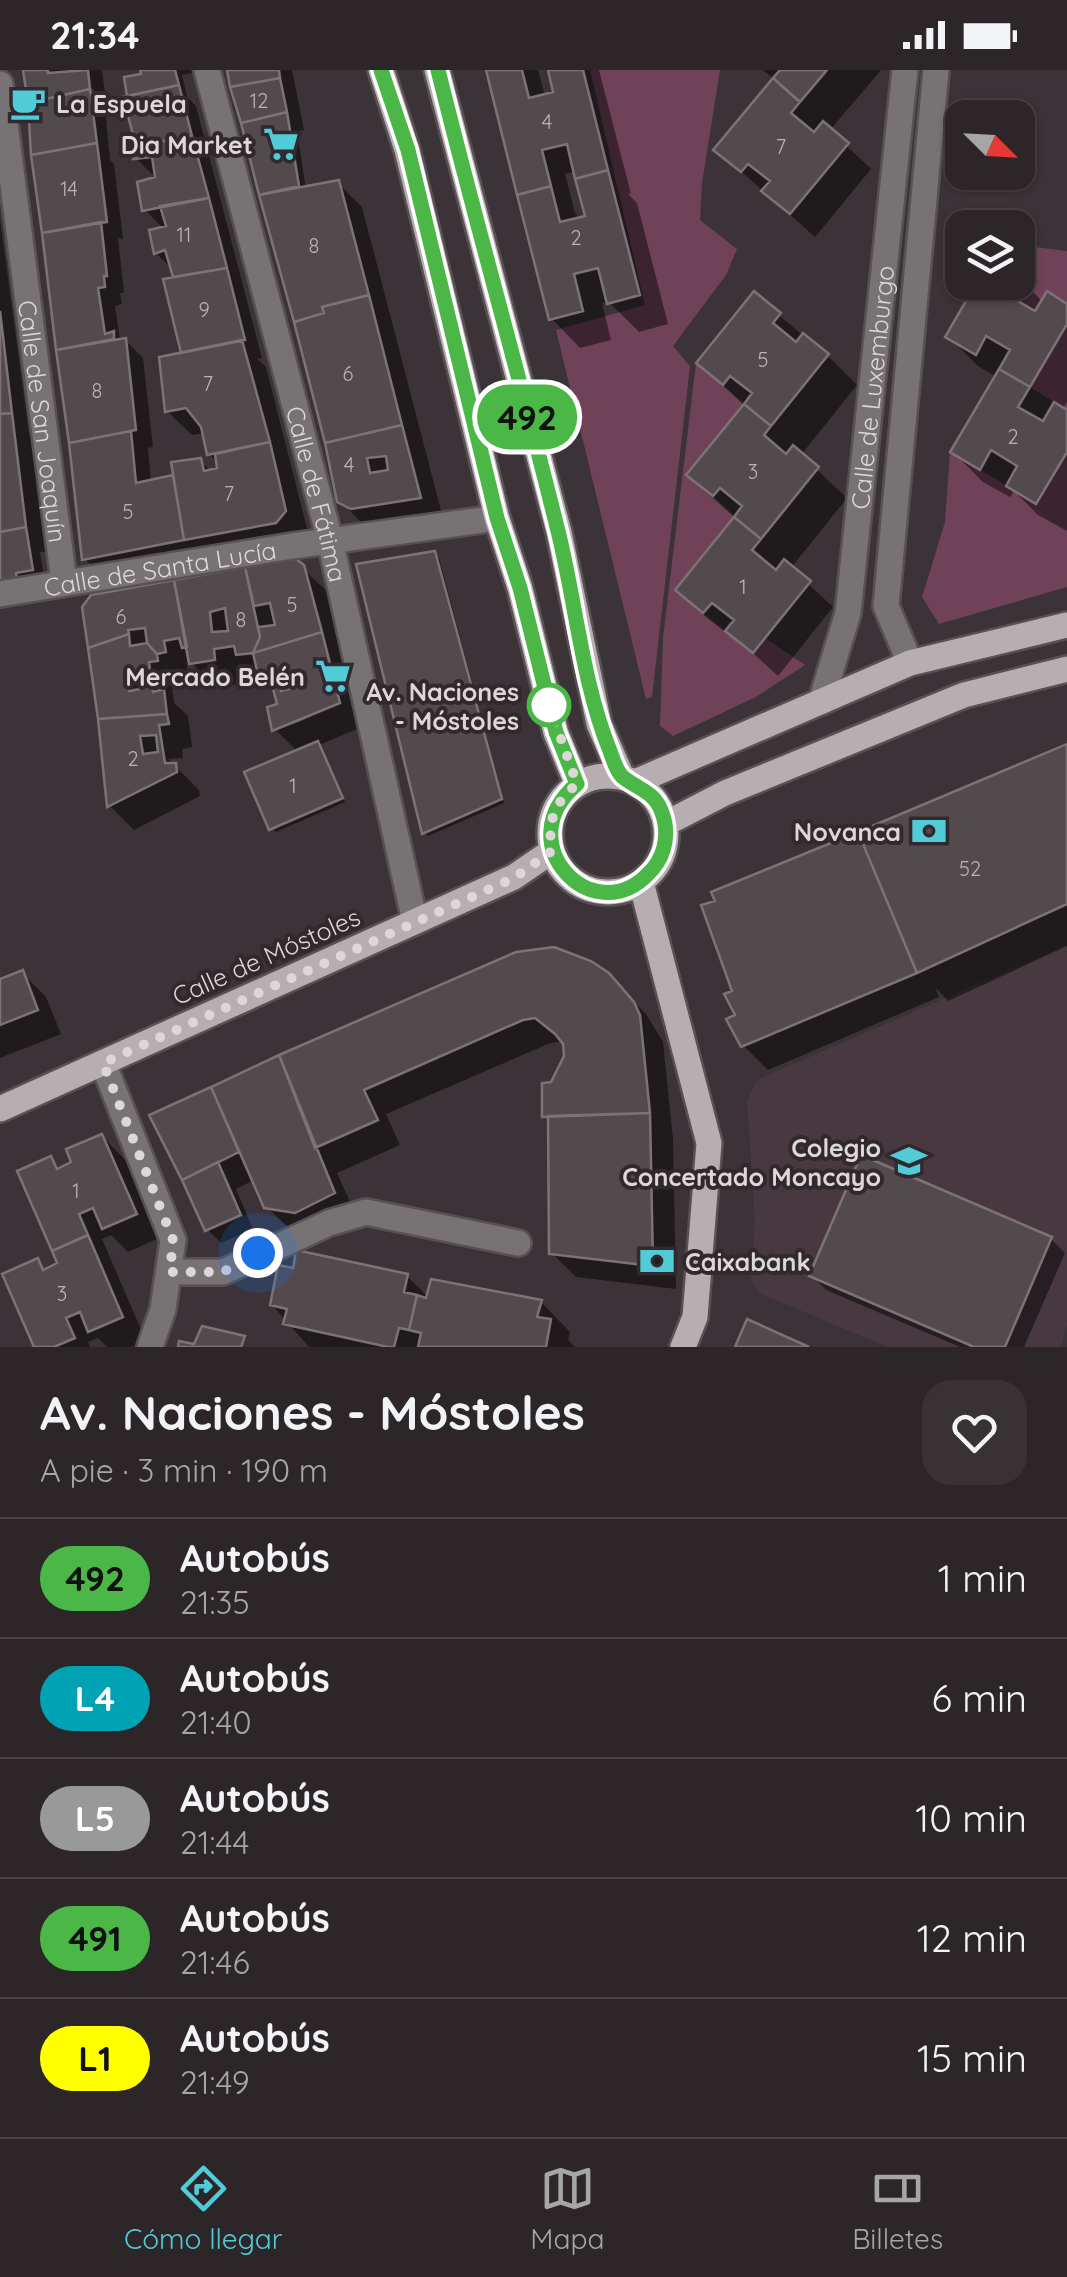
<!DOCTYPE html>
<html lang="es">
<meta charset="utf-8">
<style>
:root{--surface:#2c2629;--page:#383235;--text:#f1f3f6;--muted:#a6a5a8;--line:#484346;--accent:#52cbd9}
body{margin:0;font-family:Quicksand,sans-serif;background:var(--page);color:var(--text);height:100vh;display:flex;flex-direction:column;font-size:38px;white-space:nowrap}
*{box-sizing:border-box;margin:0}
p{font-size:32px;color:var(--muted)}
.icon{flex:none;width:55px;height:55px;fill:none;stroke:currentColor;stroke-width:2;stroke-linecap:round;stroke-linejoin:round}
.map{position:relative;height:1277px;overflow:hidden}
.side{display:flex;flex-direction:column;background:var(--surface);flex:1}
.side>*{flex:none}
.badge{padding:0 20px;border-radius:32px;font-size:35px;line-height:65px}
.needle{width:65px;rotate:114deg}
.fabs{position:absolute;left:945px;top:30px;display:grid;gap:20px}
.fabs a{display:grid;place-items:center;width:90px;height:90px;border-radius:20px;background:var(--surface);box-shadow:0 2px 8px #0004,0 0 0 2px var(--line);font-size:50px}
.you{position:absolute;width:50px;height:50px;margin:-25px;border:8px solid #fff;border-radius:50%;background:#1a73e8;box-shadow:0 0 0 15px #1a73e833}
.map>.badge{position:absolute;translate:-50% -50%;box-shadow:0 0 0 5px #fff}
.round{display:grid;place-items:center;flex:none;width:105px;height:105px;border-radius:30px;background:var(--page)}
.headline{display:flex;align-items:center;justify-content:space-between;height:170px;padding:0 40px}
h1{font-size:48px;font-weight:700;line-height:75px}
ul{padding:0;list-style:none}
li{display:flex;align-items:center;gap:30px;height:120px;padding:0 40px;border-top:2px solid var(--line)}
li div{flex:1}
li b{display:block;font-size:38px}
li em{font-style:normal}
li .badge{min-width:110px;font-weight:700;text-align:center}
.status{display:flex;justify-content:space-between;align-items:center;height:70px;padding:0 50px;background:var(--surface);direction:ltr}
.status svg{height:28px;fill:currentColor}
.tabs{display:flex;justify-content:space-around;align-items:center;height:140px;border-top:2px solid var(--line);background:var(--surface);font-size:28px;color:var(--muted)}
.tabs a{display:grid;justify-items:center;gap:5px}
.tabs .active{color:var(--accent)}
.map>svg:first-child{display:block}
.built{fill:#483940}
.green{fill:#704258}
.shadow{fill:#0007;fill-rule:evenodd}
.building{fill:#524a4d;stroke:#7d7377;stroke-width:2.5;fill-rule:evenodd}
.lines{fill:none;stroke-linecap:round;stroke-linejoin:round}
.minor-casing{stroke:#585154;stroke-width:30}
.major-casing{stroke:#585154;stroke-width:30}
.minor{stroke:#777274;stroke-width:25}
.major{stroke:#b7aeb2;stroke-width:25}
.line-casing{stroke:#fff;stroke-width:22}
.line{stroke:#4ab747;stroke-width:15}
.walk{stroke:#ddd7da;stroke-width:10;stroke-dasharray:0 18}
.stop-dot{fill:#fff;stroke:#4ab747;stroke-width:5}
.labels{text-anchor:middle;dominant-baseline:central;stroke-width:8;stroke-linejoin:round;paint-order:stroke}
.number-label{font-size:20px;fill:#bab4b7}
.poi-label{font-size:25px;font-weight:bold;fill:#ddd7da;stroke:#31292d;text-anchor:end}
.street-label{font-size:25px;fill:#ddd7da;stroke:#31292d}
.stop-label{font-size:25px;font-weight:bold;fill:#ddd7da;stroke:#31292d;text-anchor:end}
</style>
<div class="status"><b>21:34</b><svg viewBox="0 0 49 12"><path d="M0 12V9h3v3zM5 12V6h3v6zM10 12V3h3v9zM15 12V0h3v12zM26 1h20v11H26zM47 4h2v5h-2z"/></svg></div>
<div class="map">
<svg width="1067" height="1277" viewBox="0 0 1067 1277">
<rect width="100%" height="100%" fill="#3b3337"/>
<path class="built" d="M1067,875V1254L1061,1277H888L761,1224L751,1212L755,1151L747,1031L757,1010Z"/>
<path class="green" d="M590,0H720L702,113L700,150L737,179L726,205L673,276L690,296L652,627L646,629L556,260L645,235Z
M1018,175L1067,181V234L1047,222L1035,241L1009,226L1020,207L1018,205Z
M1067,254V340L1030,317Z
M696,293L744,334L686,405L734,447L675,520L752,583L765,568L805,595L756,627L673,666L660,656L663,568Z
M950,382L1036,433L1067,382V517L939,554L922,527L945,452Z"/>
<path class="shadow" d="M26,0H102L106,32L83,9L80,12L105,38L110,90L114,94L123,169L118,168L124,223H120L122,234L115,236L120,271L125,270L143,288L153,377L148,378L151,412L172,408L177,412L200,391L212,402L220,401L219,394L209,384L205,363L192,365L167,341L186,284L173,200L156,183L164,159L145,140L157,109L136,88L139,80L130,25L144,6L138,0H191L192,3L182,5L187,27L196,36L262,288L257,289L266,297L309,466L103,507L85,489L34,84Z
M230,0H292L304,60L297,61L306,119L338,113L362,137L444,452L365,456L340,431L328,372Z
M488,0H538L545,26L556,24L550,0H599L631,124H628L637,133L668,254L639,262L609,232L602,233L611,270L580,278L551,248ZM576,101L588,148H580L575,143L565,104Z
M763,0H881L830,60L871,99L815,167L717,80L775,10Z
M0,149L29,363L35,370L49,481L40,482L45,514L0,523Z
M1018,207L1043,232L1067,236V332L1062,340L1067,343V461L1038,445L1014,421L1010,427L983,412L953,382L997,307L978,296L949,267L980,212H1018Z
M754,225L828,286L857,315L801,385L847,428L791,498L833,537L778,606L731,563L729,565L702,544L678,520L736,448L690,405L745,336L700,293Z
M434,484L439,488L504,733L428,766L424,762Z
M292,489L328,522L362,657L319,675L345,732L276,762L272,758L298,682L275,659L280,635L275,615L255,600L236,603L238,614L216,617L192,594L187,595L189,606L180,607L181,615L172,616L174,633L188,646L192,677L182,679L183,688L168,689L199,720L200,726L134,760L110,736L85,537L92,527ZM307,643L311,647L292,655L290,651Z
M1067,677V876L948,931L936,918L939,927L768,1000L743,975Z
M22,903L46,927L61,964L0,988V912Z
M620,918L646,944L663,972L673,1069L676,1219L576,1207L552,1183L550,1052L544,1046L553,1015L566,986L565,974L562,971L548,974L386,1044L400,1075L337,1103L357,1147L291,1161L266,1136L254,1110L236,1119L253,1159L221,1173L207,1159L153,1046L279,987Z
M102,1066L126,1091L159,1168L128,1182L111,1165L102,1169L146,1271L132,1277H107L98,1268L88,1272L90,1277H37V1191L47,1201L60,1195L50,1089L61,1100L75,1093Z
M1051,1169L1065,1183L1024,1277H960L826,1220L812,1206Z
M407,1206L429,1228L541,1232L570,1262L568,1270L575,1277H309L272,1235Z"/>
<path class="building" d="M23,0H48V3L88,0L90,19L28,33Z
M140,0H175L179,15L127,26L124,7L141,4Z
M227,0H279L280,8L230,17Z
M486,0H522L529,28L553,22L548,0H583L608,100L575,109L567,74L542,80L551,116L517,125Z
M780,0H827L800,32L773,8Z
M280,8L287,42L241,53L230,17Z
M773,8L800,32L791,43L814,62L823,51L849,73L790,144L761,121L770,111L748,94L741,102L713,80Z
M179,15L192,66L136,76L123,27Z
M90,19L97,73L31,85L28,33Z
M287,42L299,116L259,125L241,53Z
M192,66L209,128L142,141L137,112L155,107L152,87L133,89V76Z
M97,73L107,152L42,163L31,85Z
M608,100L640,225L607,234L598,198L574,204L583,241L549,250L517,125L551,116L560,152L585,146L575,109Z
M339,110L369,225L322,237L324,243L294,252L259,125Z
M209,128L227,198L173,207L165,180L154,184L149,160L166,156L160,136Z
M101,152L107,206H104L105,217L98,218L105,264L114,261V269L56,280L42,163Z
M227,198L245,270L181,283L163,209Z
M977,212H1017L1009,226L1035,241L1047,221L1067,234V254L1030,317L999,299L1010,280L986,266L976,285L945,267Z
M754,221L781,243L773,253L796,272L803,263L829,284L771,356L744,334L752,323L730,306L723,315L696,293Z
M369,225L402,355L325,373L294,252L324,243L322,237Z
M0,241L12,343L0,344Z
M126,268L136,360L69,373L56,280Z
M242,270L270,372L207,385L201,357L186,338L165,342L159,287Z
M999,299L1030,317L1018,337L1043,351L1054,332L1067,340V382L1036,434L1006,416L1017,396L991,380L980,400L950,382Z
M744,334L771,356L764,365L786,384L793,375L819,397L761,469L734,447L742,436L720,418L713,426L686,405Z
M12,343L26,457L0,462V344Z
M402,355L421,428L351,439L337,432L325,373ZM386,386L388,400L370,403L367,388Z
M131,361L136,413L173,405L184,470L82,490L69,373Z
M270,372L286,441L276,453L184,470L171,392L201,388L204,401L217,398L215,384Z
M734,447L761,469L752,480L776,500L784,489L811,511L753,583L725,561L734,550L712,533L703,543L675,520Z
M26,457L33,500L16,503L17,510L0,513V462Z
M435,481L502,729L422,764L356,494Z
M292,486L304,495L322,562L253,583L260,567L258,557L275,555L270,533L254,536L245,497Z
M245,497L260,567L253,583L236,585L234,576L214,579L215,590L189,594L174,510ZM225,538L228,561L212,562L210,542Z
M174,510L187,577L182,578L179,568L164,571L166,582L157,584L147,573L145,558L128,560L129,564L88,578L82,537L91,525Z
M322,562L340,633L272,661L267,637L277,634L268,600L257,601L253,583ZM295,602L296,617L281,621L279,605Z
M129,564L130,576L147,573L157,584L158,591L149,592L153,622L164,619L167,644L98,649L88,578ZM143,603L145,618L129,621L127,605Z
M167,644L169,654L159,655L165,693H176L177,702L107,737L98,649ZM156,665L158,682L143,684L140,666Z
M318,671L343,728L269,760L244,702Z
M1067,674V834L917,903L858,762Z
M858,762L917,903L741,977L726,949L735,945L724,924L732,921L701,835L715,831L711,822Z
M554,877L591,891L609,903L634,932L640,945L650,1043L542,1047V1013L551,1012L564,986L563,974L555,964L535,948L523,950L364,1020L378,1050L315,1078L279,985L516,882Z
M23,900L38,940L0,955V909Z
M279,985L335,1123L295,1143L264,1138L211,1017Z
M211,1017L239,1082L182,1110L149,1045Z
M650,1043L653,1196L549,1184L548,1046Z
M102,1064L137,1144L102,1159L93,1138L79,1144L88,1165L52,1181L17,1101L51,1086L57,1099L71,1092L66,1079Z
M861,1085L1052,1167L1005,1277H974L809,1206Z
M218,1092L241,1145L205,1161L182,1110Z
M88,1165L123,1247L88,1262L80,1242L66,1248L75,1268L54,1277H34L2,1204L38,1188L43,1200L57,1193L52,1181Z
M296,1180L408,1204L404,1222L417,1225L409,1260L399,1258L394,1277H388L283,1254L287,1239L270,1235L278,1195L293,1198Z
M431,1209L542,1230L537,1247L551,1249L546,1277H418L421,1263L409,1260L417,1225L426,1228Z
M747,1249L809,1277H735Z
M202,1256L245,1266L241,1277H178L179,1271L194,1274Z"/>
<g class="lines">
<defs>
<g id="minor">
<path id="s1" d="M207,0L330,470L415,852"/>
<path id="s2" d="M0,14L64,512"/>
<path id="s3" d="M0,524L292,476L497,448"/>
<path d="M910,593L886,536L936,0"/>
<path id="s4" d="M821,632L848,543L905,0"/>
<path d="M103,993L173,1170L163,1239L150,1277"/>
<path d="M170,1202H223L329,1153L366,1142L518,1173"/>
</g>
<path id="major" d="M381,0L407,80L497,448L520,518L556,663L577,714
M437,0L559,462L599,654L622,707
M550 764a58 58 0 1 1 116 0a58 58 0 1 1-116 0Z
M635,712L910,593L1067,555
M665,754L725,723L964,625L1067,599
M641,812L709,1073L695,1247L683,1277
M0,1039L514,807L552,781"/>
</defs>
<use href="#minor" class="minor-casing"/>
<use href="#major" class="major-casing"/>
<use href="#minor" class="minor"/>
<use href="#major" class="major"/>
</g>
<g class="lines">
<defs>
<path id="line" d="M381,0L408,80L497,448L520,518L556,662L577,714C507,773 593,861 648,804C663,790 669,769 664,749C657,722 643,722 624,708C617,703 613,689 610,681C582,612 576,533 558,461C520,307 476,154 438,0"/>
</defs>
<use href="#line" class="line-casing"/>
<use href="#line" class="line"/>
<path class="walk" d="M258,1183L223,1202H170L173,1170L103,993L514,808L552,781C547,752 554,733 577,714L548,632L549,635"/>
</g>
<defs>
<symbol id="cafe-bare" viewBox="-9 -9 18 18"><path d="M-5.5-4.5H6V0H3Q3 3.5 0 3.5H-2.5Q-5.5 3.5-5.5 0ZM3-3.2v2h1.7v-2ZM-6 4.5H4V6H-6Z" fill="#52cbd9" stroke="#31292d" stroke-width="2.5" paint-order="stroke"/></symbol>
<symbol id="supermarket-bare" viewBox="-9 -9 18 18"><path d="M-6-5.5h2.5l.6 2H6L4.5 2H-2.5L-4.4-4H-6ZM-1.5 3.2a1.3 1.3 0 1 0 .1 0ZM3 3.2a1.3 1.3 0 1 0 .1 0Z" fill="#52cbd9" stroke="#31292d" stroke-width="2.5" paint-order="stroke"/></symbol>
<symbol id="bank-bare" viewBox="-9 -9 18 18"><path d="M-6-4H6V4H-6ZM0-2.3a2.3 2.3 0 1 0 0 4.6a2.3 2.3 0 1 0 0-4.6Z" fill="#52cbd9" stroke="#31292d" stroke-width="2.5" paint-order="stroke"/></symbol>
<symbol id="school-bare" viewBox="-9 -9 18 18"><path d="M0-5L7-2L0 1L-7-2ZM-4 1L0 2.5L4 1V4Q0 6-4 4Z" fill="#52cbd9" stroke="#31292d" stroke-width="2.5" paint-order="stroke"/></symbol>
</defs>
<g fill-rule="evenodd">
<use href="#cafe-bare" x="3" y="8" width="50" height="50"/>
<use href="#supermarket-bare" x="256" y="49" width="50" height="50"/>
<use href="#supermarket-bare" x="308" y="581" width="50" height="50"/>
<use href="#bank-bare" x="904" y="736" width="50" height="50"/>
<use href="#school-bare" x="884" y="1066" width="50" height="50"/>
<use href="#bank-bare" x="632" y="1166" width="50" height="50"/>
</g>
<circle class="stop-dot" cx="549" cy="635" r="20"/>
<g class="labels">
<g class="number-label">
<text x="259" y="30">12</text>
<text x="547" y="51">4</text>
<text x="781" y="76">7</text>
<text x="69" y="118">14</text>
<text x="184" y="164">11</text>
<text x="576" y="167">2</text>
<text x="314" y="175">8</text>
<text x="204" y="239">9</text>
<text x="763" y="289">5</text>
<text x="348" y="303">6</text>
<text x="208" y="313">7</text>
<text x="97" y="320">8</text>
<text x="1013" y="366">2</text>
<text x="349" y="394">4</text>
<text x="753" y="401">3</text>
<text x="229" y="423">7</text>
<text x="128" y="441">5</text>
<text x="743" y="516">1</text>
<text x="292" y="534">5</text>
<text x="121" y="546">6</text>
<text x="241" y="549">8</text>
<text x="133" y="688">2</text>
<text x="293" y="715">1</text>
<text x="970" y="798">52</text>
<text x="76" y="1120">1</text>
<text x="62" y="1223">3</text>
</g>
<g class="poi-label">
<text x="56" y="33" text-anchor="start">La Espuela</text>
<text x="253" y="74">Dia Market</text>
<text x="305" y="606">Mercado Belén</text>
<text x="901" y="761">Novanca</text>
<text x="881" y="1077">Colegio<tspan x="881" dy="29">Concertado Moncayo</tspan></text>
<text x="685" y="1191" text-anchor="start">Caixabank</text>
</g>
<g class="street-label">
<text stroke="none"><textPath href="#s4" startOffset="320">Calle de Luxemburgo</textPath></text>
<text stroke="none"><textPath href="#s2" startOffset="340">Calle de San Joaquín</textPath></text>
<text stroke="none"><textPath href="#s1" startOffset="438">Calle de Fátima</textPath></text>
<text stroke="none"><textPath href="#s3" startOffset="162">Calle de Santa Lucía</textPath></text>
<text transform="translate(266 886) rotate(-24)">Calle de Móstoles</text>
</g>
<g class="stop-label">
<text x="519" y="621">Av. Naciones<tspan x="519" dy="29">- Móstoles</tspan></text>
</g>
</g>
</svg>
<div class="fabs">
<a><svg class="needle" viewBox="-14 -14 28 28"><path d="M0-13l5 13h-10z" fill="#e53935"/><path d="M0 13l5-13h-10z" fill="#a6a5a8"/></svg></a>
<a><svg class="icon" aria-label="layers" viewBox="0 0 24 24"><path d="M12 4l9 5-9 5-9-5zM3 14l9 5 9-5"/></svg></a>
</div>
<div class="you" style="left:258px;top:1183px"></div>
<b class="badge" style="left:527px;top:347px;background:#4ab747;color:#111">492</b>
</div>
<section class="side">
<div class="headline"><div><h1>Av. Naciones - Móstoles</h1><p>A pie · 3 min · 190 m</p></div><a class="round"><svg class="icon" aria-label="heart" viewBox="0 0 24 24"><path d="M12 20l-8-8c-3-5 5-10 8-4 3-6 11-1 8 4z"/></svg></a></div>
<ul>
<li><span class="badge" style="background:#4ab747;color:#111">492</span><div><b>Autobús</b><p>21:35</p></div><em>1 min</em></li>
<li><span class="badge" style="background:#00a3b4;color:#fff">L4</span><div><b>Autobús</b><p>21:40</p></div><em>6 min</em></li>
<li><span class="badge" style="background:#999;color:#fff">L5</span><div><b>Autobús</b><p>21:44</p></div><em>10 min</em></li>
<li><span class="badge" style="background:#4ab747;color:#111">491</span><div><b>Autobús</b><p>21:46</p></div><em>12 min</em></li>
<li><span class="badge" style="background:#ff0;color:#111">L1</span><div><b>Autobús</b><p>21:49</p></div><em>15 min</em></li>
</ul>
</section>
<nav class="tabs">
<a class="active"><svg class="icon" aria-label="directions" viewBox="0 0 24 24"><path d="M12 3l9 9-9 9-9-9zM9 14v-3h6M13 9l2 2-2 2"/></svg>Cómo llegar</a>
<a><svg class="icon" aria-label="map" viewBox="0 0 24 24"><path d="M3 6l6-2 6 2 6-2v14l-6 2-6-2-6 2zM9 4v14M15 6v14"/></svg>Mapa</a>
<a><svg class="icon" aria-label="tickets" viewBox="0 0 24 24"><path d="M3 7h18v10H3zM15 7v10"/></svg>Billetes</a>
</nav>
